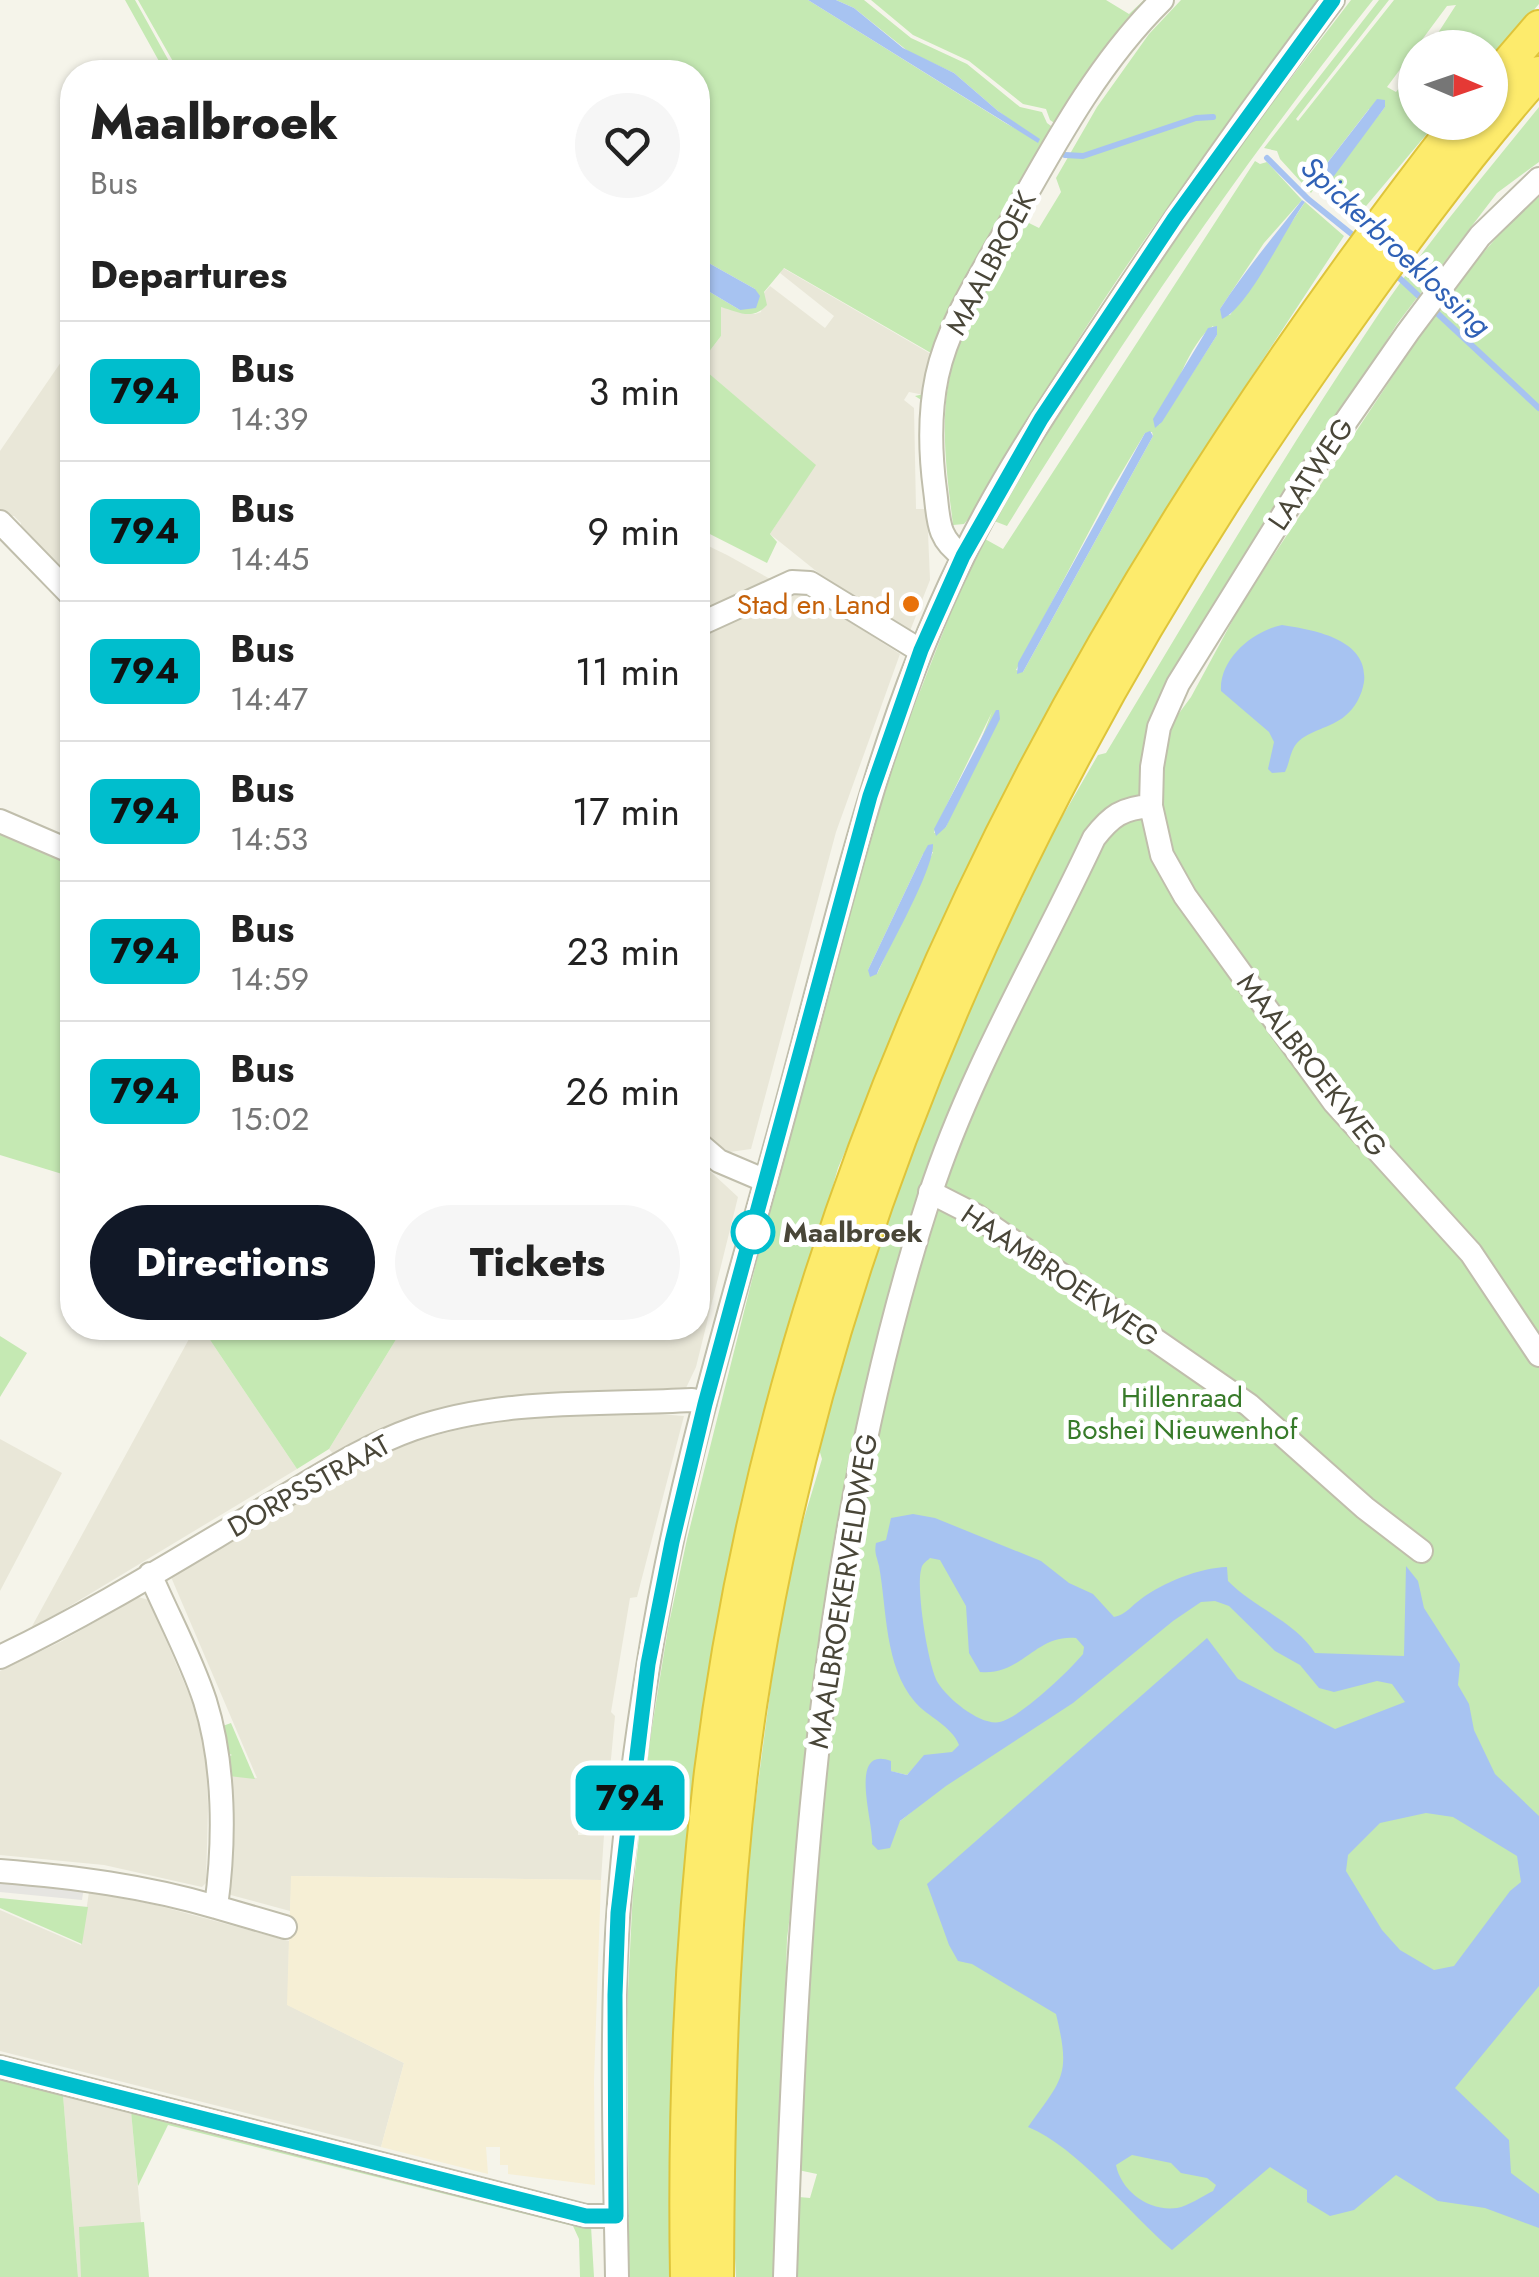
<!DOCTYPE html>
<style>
:root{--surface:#fff;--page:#f6f6f6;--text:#222;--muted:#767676;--line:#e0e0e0;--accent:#111827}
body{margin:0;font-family:Jost,sans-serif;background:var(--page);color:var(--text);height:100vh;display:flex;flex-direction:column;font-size:38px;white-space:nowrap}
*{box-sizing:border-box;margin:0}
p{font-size:32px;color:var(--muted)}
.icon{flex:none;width:55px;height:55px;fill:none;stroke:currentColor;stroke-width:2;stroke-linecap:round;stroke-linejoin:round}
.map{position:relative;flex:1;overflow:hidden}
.panel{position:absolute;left:60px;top:60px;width:650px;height:1280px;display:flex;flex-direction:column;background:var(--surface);border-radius:40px;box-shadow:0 2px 8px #0004}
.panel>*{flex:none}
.badge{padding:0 20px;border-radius:15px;font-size:35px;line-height:65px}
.needle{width:65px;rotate:92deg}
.buttons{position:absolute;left:1398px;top:30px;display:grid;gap:20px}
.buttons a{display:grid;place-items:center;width:110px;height:110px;border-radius:50%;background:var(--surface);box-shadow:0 2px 8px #0004;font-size:50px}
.map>.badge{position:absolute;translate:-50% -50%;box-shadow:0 0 0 5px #fff}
h2{padding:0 30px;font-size:38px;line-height:90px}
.round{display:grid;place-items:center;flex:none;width:105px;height:105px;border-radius:52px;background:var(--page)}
.head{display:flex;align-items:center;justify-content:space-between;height:170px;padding:0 30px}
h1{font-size:48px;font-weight:800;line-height:75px}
.primary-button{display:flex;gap:20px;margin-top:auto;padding:20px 30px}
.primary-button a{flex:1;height:115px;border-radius:60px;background:var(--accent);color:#fff;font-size:40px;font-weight:800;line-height:115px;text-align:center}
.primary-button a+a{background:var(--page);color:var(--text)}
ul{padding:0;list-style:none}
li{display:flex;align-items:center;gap:30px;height:140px;padding:0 30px;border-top:2px solid var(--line)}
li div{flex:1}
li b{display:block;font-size:38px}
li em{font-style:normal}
li .badge{min-width:110px;font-weight:700;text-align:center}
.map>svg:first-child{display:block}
.residential{fill:#e9e7d8}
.commercial{fill:#f6efd5}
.green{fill:#c5e9b3;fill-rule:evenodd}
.parking{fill:#e6e5e1}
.water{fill:#a7c3f1;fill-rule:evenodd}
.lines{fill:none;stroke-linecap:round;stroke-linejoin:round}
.stream{stroke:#a7c3f1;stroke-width:6}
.minor-casing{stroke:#c0beac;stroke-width:26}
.highway-casing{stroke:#dec43b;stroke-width:36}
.minor{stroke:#fff;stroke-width:22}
.highway{stroke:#fdeb6c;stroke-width:32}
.line-casing{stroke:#fff;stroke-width:22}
.line{stroke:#00becd;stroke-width:15}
.food-dot{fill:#e8710a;stroke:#fff;stroke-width:4}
.stop-dot{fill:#fff;stroke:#00becd;stroke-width:5}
.labels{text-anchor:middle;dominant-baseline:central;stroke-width:10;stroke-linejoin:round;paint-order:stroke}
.street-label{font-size:28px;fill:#494638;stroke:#fff}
.food-label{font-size:28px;fill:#c56008;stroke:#fff;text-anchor:end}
.stop-label{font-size:28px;font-weight:bold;fill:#494638;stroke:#fff;text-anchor:start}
.park-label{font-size:28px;fill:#387b2a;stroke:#fff}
.water-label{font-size:30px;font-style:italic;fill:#3061b6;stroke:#fff}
</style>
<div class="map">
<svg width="1539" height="2277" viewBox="0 0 1539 2277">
<rect width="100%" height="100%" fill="#f5f4ea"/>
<path class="residential" d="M783,268L931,354L924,395L909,392L904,400L914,408L916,509H927L930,580L910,631L856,603L770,534L815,465L699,365L721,336V307L755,314L761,312L764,293L770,286L825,328L834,316L780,273Z
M72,346V581L21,531V523L14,516H6L0,510V451Z
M698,541L727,555L772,580L698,615Z
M800,590L900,654L836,832L751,1149L730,1152L698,1133V632Z
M698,1160L738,1197L696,1367L686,1388L621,1393L334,1455L329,1449L403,1328H698Z
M195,1328H202L297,1469L30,1630Z
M645,1413L684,1416L637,1597L630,1598L611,1712L615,1716L605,1823H578V1835H604L601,1880L292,1876L290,1911L227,1894L228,1776L257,1778L171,1577L354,1468L418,1440L469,1427L519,1419Z
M0,1439L62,1473L0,1591Z
M138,1597L149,1600L191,1699L201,1733L207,1773L208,1807L206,1883L202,1887L104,1865L0,1855V1671L62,1641Z
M89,1892L156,1905L289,1941L288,2005L404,2063L381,2147L0,2051V1910L81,1945Z
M0,2079L131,2110L146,2277H78L63,2095Z"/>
<path class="commercial" d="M291,1876L601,1880L594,2080L595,2185L508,2174V2165H500V2147H486L488,2174L381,2147L404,2063L287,2005Z"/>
<path class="green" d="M125,0H135L175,72H165Z
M138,0H808L1007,124L1039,141L998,111L954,73L909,52L854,8L836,0H864L911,38L967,64L1020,107L1042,112L1047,123L1058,131L926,403L915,396L924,394L931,353L784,268L764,292L767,305C753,321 738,312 721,307V336L699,365L816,465L770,534L777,542L767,563L698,528V285L740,310L755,289L698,257V72H179Z
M871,0H1106L1129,14L1144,0H1153L1060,127L1050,120L1046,109L1023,104L969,61L913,35Z
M1181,0H1324C1265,77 1206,153 1150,232C1086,323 1028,419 972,515L964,524L953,525C947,475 939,421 951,371C963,320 995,270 1021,225L1029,223L1039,228L1061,192L1056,178L1097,107L1149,34Z
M1351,0H1373C1239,168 1119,344 1007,526L994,521C1064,374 1169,243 1262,110L1268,108Z
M1379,0H1389L1296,119L1298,121L1394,0H1539V4L1490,60V48L1429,47L1456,5L1447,6L1387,87L1396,92L1415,68V122L1436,123L1356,218L1340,203L1328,180L1385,107L1369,109L1321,171V178L1311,193L1280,159L1277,151L1264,148Z
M1539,107V162L1497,193L1397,324L1166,690L1151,751L1191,697L1243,601L1417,340L1471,267L1516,215L1539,197V2277H788L799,2197L810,2198L817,2174L798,2170L817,1694L787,1939L776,2277H736L730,2165L749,1852L782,1602L792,1558L822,1459L810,1420L921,998L1022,899L1043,850L1098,755L1106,753C1195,605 1283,456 1380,312C1428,241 1485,174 1539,107ZM918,1763L921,1804L872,1844L890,1771L907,1775Z
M1255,161L1260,164L1267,162L1302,200L1264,243L1220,309L1230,315L1305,202L1344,236L1198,458L1037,730L950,907L838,1168L749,1484L674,2277H629L627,2011L633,1890L650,1740L668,1628L687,1539L770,1208L884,783L955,602L985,539L1003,549ZM1213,326L1217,335L1159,425C1171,399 1190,341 1213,326ZM1152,432L1153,436L1023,672L1016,670L1110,492L1145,433ZM992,712L946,827L934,833L935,829ZM933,852L877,974L868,970L923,854Z
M0,830L72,862V1177L0,1155Z
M202,1328H403L329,1449L297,1469Z
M0,1336L27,1353L0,1397Z
M231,1723L255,1779L228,1776L227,1757L232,1755L227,1753L220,1727Z
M0,1898L88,1907L82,1944L0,1908Z
M0,2079L63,2095L78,2277H0Z
M131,2111L591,2226L594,2277H580L579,2239L573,2226L168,2125L138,2186Z
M144,2222L149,2277H81L79,2227Z"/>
<path class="parking" d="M0,1877L84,1887L82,1900L0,1892Z"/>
<path class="water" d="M808,0H836L854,8L903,48L954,73L998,111L1040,139L1038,143Z
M1377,99L1385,100V107L1334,176L1326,180L1321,178L1325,166Z
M1302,200L1305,202C1286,227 1248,309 1222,319L1220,309C1246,269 1274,236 1302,200Z
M698,257L755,289L760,296L756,308L740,310L698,285Z
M1217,326V335L1162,422L1155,428L1153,419L1208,328Z
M1150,431L1153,436L1023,672L1017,674L1018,663L1145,433Z
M1282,625C1314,630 1369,639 1364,682C1362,695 1355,708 1345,716C1331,728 1309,730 1297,743C1290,751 1290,762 1285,772L1272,773L1268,769L1274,742L1269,732L1221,691C1219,659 1253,631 1282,625Z
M996,710H999L1000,719L946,827L936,836L934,829Z
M933,844C934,870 889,947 877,974L870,977L868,970L923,854L928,845Z
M913,1514L935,1518L1041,1561L1069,1583L1093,1594L1114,1617C1127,1614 1131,1606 1141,1599C1164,1582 1199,1568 1227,1567L1228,1581C1253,1607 1296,1622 1315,1653L1404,1656L1406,1566L1418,1581L1424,1608L1460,1664L1458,1685L1469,1704L1474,1730L1495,1774L1539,1816V1986L1455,2088L1509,2140L1511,2173L1539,2194V2228L1485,2208L1438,2201L1396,2175L1354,2210L1330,2216L1307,2202V2190L1270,2167L1172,2250C1130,2214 1077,2147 1028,2127C1063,2078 1071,2076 1056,2014L972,1964L958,1961L949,1945L927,1884L1207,1638L1238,1679L1335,1729L1405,1702L1392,1684L1377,1681L1334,1692L1319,1688L1300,1665L1275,1651L1229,1606L1215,1601L1201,1602L1173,1621L1073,1703L946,1786L900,1821L890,1848L878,1850L872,1844C874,1822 847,1745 891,1761V1771L907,1775L924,1755L952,1752L959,1745C952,1726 928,1717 915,1702C884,1666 887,1609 879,1566C877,1557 874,1553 876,1543L886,1540L891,1518ZM930,1558L940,1560L966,1606L969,1653L980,1672C1022,1676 1035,1634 1076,1638L1084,1647L1083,1654C1069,1671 1021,1717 1000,1722C981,1726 949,1700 938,1683C928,1667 916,1588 921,1570C922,1563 926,1562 930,1558ZM1426,1813L1453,1817L1517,1856L1521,1882L1510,1891L1454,1966L1434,1970L1400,1950L1382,1930L1346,1871L1348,1855L1380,1823ZM1132,2155L1171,2163L1181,2173L1207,2178L1216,2185L1213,2191C1203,2196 1188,2206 1177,2208C1149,2212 1121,2191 1116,2165Z"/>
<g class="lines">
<path class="stream" d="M1065,155L1083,156L1196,118L1213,117
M1267,158L1308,199L1359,240
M1394,273L1539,408"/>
<defs>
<path id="minor" d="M1539,179L1480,236L1408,332L1303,483L1178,684L1159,727L1152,767L1151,806L1162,855L1185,896L1334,1102L1471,1253L1539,1355
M0,522L72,596
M963,556C936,538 939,519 935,490C930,452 929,414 937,376C948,325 979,278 1005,232C1051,151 1095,66 1162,0
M698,625L792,582L810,583L921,651
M0,821L72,852
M698,1143L719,1161L766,1181
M930,1192L975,1215L1249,1405L1365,1508L1421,1551
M0,1657C96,1611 186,1554 278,1500C321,1475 365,1446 413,1429C502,1398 599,1405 692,1400L705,1403
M0,1871C74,1877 145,1886 216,1907C225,1841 225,1765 205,1701C191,1658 168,1616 150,1574
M216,1907L285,1927
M0,2067L586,2216H616
M617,2277C615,2163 611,2048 617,1934C622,1845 634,1755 648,1667C679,1469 741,1277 792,1085C840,908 880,726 961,561C1001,477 1055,398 1107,320C1179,211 1254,104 1333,0
M785,2277C797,1913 817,1544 930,1195C970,1071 1039,956 1094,838C1111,816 1122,808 1151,806"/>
<path id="highway" d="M1490,84L1539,27
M687,2277C684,2108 691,1940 711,1772C788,1152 1079,609 1459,122
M717,2277C718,2075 722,1874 755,1674C833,1198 1042,753 1318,361C1388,262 1459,163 1539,73"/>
</defs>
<use href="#minor" class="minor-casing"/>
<use href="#highway" class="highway-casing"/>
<use href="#minor" class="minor"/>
<use href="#highway" class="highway"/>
</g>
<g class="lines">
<defs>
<path id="line" d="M0,2067L586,2216H616L615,1995L618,1913L648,1664L672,1542L705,1404L870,796L921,650L963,556L1041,419L1174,219L1333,0"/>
</defs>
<use href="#line" class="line-casing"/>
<use href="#line" class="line"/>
</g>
<circle class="food-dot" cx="911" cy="604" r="10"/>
<circle class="stop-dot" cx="753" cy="1232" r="20"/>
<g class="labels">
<g class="street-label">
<text transform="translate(991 263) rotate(-62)">MAALBROEK</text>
<text transform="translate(1311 474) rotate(-56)">LAATWEG</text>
<text transform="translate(1312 1065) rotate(52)">MAALBROEKWEG</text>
<text transform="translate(1060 1276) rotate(34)">HAAMBROEKWEG</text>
<text transform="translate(309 1486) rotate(-29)">DORPSSTRAAT</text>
<text transform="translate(843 1591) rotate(-81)">MAALBROEKERVELDWEG</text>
</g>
<g class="food-label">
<text x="891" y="604">Stad en Land</text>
</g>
<g class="stop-label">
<text x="783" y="1232">Maalbroek</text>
</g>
<g class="park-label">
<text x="1182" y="1397">Hillenraad<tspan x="1182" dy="32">Boshei Nieuwenhof</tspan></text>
</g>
<g class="water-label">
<text transform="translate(1396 246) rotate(43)">Spickerbroeklossing</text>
</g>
</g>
</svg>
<div class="buttons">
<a><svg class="needle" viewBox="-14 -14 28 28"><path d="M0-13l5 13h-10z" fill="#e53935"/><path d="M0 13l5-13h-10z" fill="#767676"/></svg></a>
</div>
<b class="badge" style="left:630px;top:1798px;background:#00becd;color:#111">794</b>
<section class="panel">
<div class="head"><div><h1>Maalbroek</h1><p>Bus</p></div><a class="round"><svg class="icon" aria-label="heart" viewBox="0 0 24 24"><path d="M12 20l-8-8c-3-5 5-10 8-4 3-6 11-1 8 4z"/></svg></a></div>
<h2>Departures</h2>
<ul>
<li><span class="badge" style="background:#00becd;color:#111">794</span><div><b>Bus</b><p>14:39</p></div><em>3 min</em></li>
<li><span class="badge" style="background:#00becd;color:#111">794</span><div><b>Bus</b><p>14:45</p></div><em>9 min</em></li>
<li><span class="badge" style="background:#00becd;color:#111">794</span><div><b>Bus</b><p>14:47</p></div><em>11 min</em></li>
<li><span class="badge" style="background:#00becd;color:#111">794</span><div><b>Bus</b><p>14:53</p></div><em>17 min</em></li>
<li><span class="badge" style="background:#00becd;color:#111">794</span><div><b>Bus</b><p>14:59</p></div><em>23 min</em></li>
<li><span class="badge" style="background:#00becd;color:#111">794</span><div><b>Bus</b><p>15:02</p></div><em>26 min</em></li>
</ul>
<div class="primary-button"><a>Directions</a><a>Tickets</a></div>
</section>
</div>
